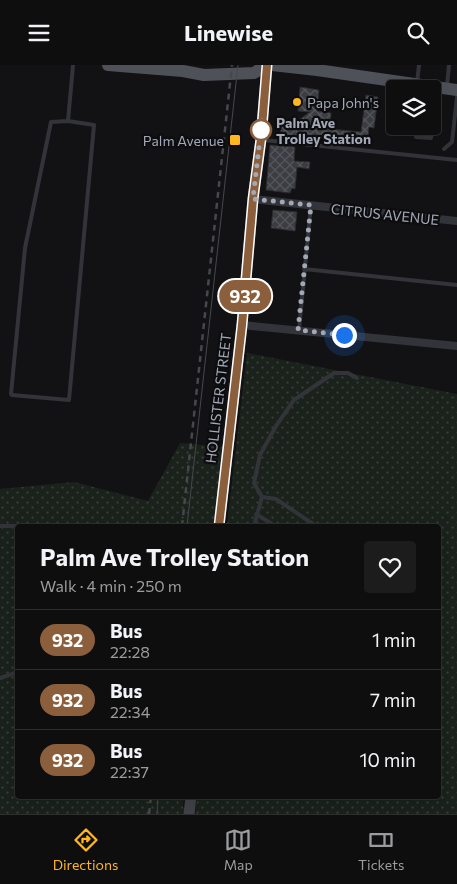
<!DOCTYPE html>
<meta charset="utf-8">
<style>
:root{--surface:#0e0e0f;--page:#1c1c1d;--text:#f1f3f6;--muted:#9b9c9e;--line:#2e2e2f;--accent:#ffb61f}
body{margin:0;font-family:Commissioner,sans-serif;background:var(--page);color:var(--text);height:100vh;display:flex;flex-direction:column;font-size:19px;white-space:nowrap}
*{box-sizing:border-box;margin:0}
p{font-size:16px;color:var(--muted)}
.icon{flex:none;width:28px;height:28px;fill:none;stroke:currentColor;stroke-width:2;stroke-linecap:round;stroke-linejoin:round}
.map{position:relative;flex:1;overflow:hidden}
.panel{position:absolute;left:15px;top:459px;width:426px;height:275px;display:flex;flex-direction:column;background:var(--surface);border-radius:5px;box-shadow:0 5px 20px #0002,0 0 0 1px var(--line)}
.panel>*{flex:none}
.badge{padding:0 10px;border-radius:16px;font-size:18px;line-height:32px}
.buttons{position:absolute;left:386px;top:15px;display:grid;gap:10px}
.buttons a{display:grid;place-items:center;width:55px;height:55px;border-radius:5px;background:var(--surface);box-shadow:0 5px 20px #0002,0 0 0 1px var(--line);font-size:25px}
.you{position:absolute;width:25px;height:25px;margin:-12px;border:4px solid #fff;border-radius:50%;background:#1a73e8;box-shadow:0 0 0 8px #1a73e833}
.map>.badge{position:absolute;translate:-50% -50%;box-shadow:0 0 0 2px #fff}
.round{display:grid;place-items:center;flex:none;width:52px;height:52px;border-radius:5px;background:var(--page)}
.head{display:flex;align-items:center;justify-content:space-between;height:85px;padding:0 25px}
h1{font-size:24px;font-weight:700;line-height:38px}
ul{padding:0;list-style:none}
li{display:flex;align-items:center;gap:15px;height:60px;padding:0 25px;border-top:1px solid var(--line)}
li div{flex:1}
li b{display:block;font-size:19px}
li em{font-style:normal}
li .badge{min-width:55px;font-weight:700;text-align:center}
header{display:flex;justify-content:space-between;align-items:center;height:65px;padding:0 25px;background:var(--surface);font-size:22px;font-weight:700}
.tab-bar{display:flex;justify-content:space-around;align-items:center;height:70px;border-top:1px solid var(--line);background:var(--surface);font-size:14px;color:var(--muted)}
.tab-bar a{display:grid;justify-items:center;gap:2px}
.tab-bar .active{color:var(--accent)}
.map>svg:first-child{display:block}
.grass{fill:url(#grass-dots)}
.building{fill:url(#building-cross-hatch);stroke:#2c2c30}
.lines{fill:none;stroke-linecap:round;stroke-linejoin:round}
.lane{stroke:#333439;stroke-width:4}
.street{stroke:#333439;stroke-width:8}
.secondary{stroke:#414349;stroke-width:11}
.primary{stroke:#4f5159;stroke-width:12}
.tram{stroke:#46484e;stroke-width:1}
.rail{stroke:#46484e;stroke-width:2.5;stroke-dasharray:6 5;stroke-linecap:butt}
.line-casing{stroke:#fff;stroke-width:11}
.line{stroke:#8b5e3c;stroke-width:8}
.walk{stroke:#a2a8b6;stroke-width:5;stroke-dasharray:0 9}
.poi-dot{fill:#ffb61f;stroke:#0d0d0f;stroke-width:2}
.stop-dot{fill:#fff;stroke:#8b5e3c;stroke-width:2.5}
.labels{text-anchor:middle;dominant-baseline:central;stroke-width:4.5;stroke-linejoin:round;paint-order:stroke}
.poi-label{font-size:14px;fill:#a2a8b6;stroke:#0d0d0f;text-anchor:start}
.stop-label{font-size:14px;font-weight:bold;fill:#a2a8b6;stroke:#0d0d0f;text-anchor:start}
.street-label{font-size:14px;fill:#a2a8b6;stroke:#0d0d0f}
</style>
<header><svg class="icon" aria-label="menu" viewBox="0 0 24 24"><path d="M4 6h16M4 12h16M4 18h16"/></svg>Linewise<svg class="icon" aria-label="search" viewBox="0 0 24 24"><circle cx="10" cy="10" r="6"/><path d="M15 15l6 6"/></svg></header>
<div class="map">
<svg width="457" height="749" viewBox="0 0 457 749">
<defs>
<pattern id="grass-dots" width="8" height="8" patternUnits="userSpaceOnUse" patternTransform="scale(1.25)"><rect width="8" height="8" fill="#1a221b"/><path d="M2 2h.1M6 6h.1" fill="none" stroke="#383f3a" stroke-width="1.8" stroke-linecap="round"/></pattern>
<pattern id="building-cross-hatch" width="8" height="8" patternUnits="userSpaceOnUse" patternTransform="scale(1.25)"><rect width="8" height="8" fill="#3c3d42"/><path d="M0 0l8 8M0 8l8-8" fill="none" stroke="#55565b"/></pattern>
</defs>
<rect width="100%" height="100%" fill="#121214"/>
<path class="grass" d="M247,288L457,329V749H195L197,731H439V461H227Z
M180,378L223,382L214,461H18V731H184L183,741L185,749H0V424L74,417L148,436Z"/>
<path class="building" d="M300,22L319,25L317,46L331,48L330,64L361,67L366,30L378,32L374,63L369,62L367,80L328,76V75L314,73V71L297,70L296,75L280,73L281,61H283V58L293,59L310,47L298,46Z
M270,80L295,82L294,96L310,97L309,104L297,102L295,124L292,123L290,128L266,125Z
M273,145L297,147L295,166L271,163Z"/>
<g class="lines">
<path class="lane" d="M417,18L419,0
M447,21L449,0
M68,56L94,60L69,335L12,330L11,329L25,183L51,57Z
M68,56L73,0
M416,72L431,73L438,25
M263,75L457,95
M444,84L452,77L457,32
M304,204L457,220
M299,265L311,140
M262,432L254,418L260,390L276,361L294,335L334,308H348L357,313
M256,449L275,461
M0,461H32
M254,461L262,432L276,434L316,461
M0,613L18,607"/>
<path class="street" d="M253,134L457,156
M242,260L457,281"/>
<path class="secondary" d="M219,461L242,260L253,134L261,74L267,0
M189,749L191,731"/>
<path class="primary" d="M108,0L183,6L204,10L254,8L266,0
M272,0L317,5L457,25"/>
<path class="tram" d="M187,461L238,0
M157,749L158,731"/>
<path class="rail" d="M182,461L232,0
M149,749L151,731"/>
</g>
<g class="lines">
<defs>
<path id="line" d="M219,461L242,260L253,134L261,74L267,0"/>
</defs>
<use href="#line" class="line-casing"/>
<use href="#line" class="line"/>
<path class="walk" d="M261,65L262,56L253,134L311,140L298,265L344,270"/>
</g>
<g class="poi-dot">
<circle cx="297" cy="37" r="5"/>
<rect x="229" y="69" width="12" height="12" rx="2.5"/>
</g>
<circle class="stop-dot" cx="261" cy="65" r="10"/>
<g class="labels">
<g class="poi-label">
<text x="307" y="37">Papa John's</text>
<text x="224" y="75" text-anchor="end">Palm Avenue</text>
</g>
<g class="stop-label">
<text x="276" y="57">Palm Ave<tspan x="276" dy="16">Trolley Station</tspan></text>
</g>
<g class="street-label">
<text transform="translate(385 149) rotate(6)">CITRUS AVENUE</text>
<text transform="translate(218 333) rotate(-83)">HOLLISTER STREET</text>
</g>
</g>
</svg>
<div class="buttons">
<a><svg class="icon" aria-label="layers" viewBox="0 0 24 24"><path d="M12 4l9 5-9 5-9-5zM3 14l9 5 9-5"/></svg></a>
</div>
<div class="you" style="left:344px;top:270px"></div>
<b class="badge" style="left:245px;top:231px;background:#8b5e3c;color:#fff">932</b>
<section class="panel">
<div class="head"><div><h1>Palm Ave Trolley Station</h1><p>Walk · 4 min · 250 m</p></div><a class="round"><svg class="icon" aria-label="heart" viewBox="0 0 24 24"><path d="M12 20l-8-8c-3-5 5-10 8-4 3-6 11-1 8 4z"/></svg></a></div>
<ul>
<li><span class="badge" style="background:#8b5e3c;color:#fff">932</span><div><b>Bus</b><p>22:28</p></div><em>1 min</em></li>
<li><span class="badge" style="background:#8b5e3c;color:#fff">932</span><div><b>Bus</b><p>22:34</p></div><em>7 min</em></li>
<li><span class="badge" style="background:#8b5e3c;color:#fff">932</span><div><b>Bus</b><p>22:37</p></div><em>10 min</em></li>
</ul>
</section>
</div>
<nav class="tab-bar">
<a class="active"><svg class="icon" aria-label="directions" viewBox="0 0 24 24"><path d="M12 3l9 9-9 9-9-9zM9 14v-3h6M13 9l2 2-2 2"/></svg>Directions</a>
<a><svg class="icon" aria-label="map" viewBox="0 0 24 24"><path d="M3 6l6-2 6 2 6-2v14l-6 2-6-2-6 2zM9 4v14M15 6v14"/></svg>Map</a>
<a><svg class="icon" aria-label="tickets" viewBox="0 0 24 24"><path d="M3 7h18v10H3zM15 7v10"/></svg>Tickets</a>
</nav>
